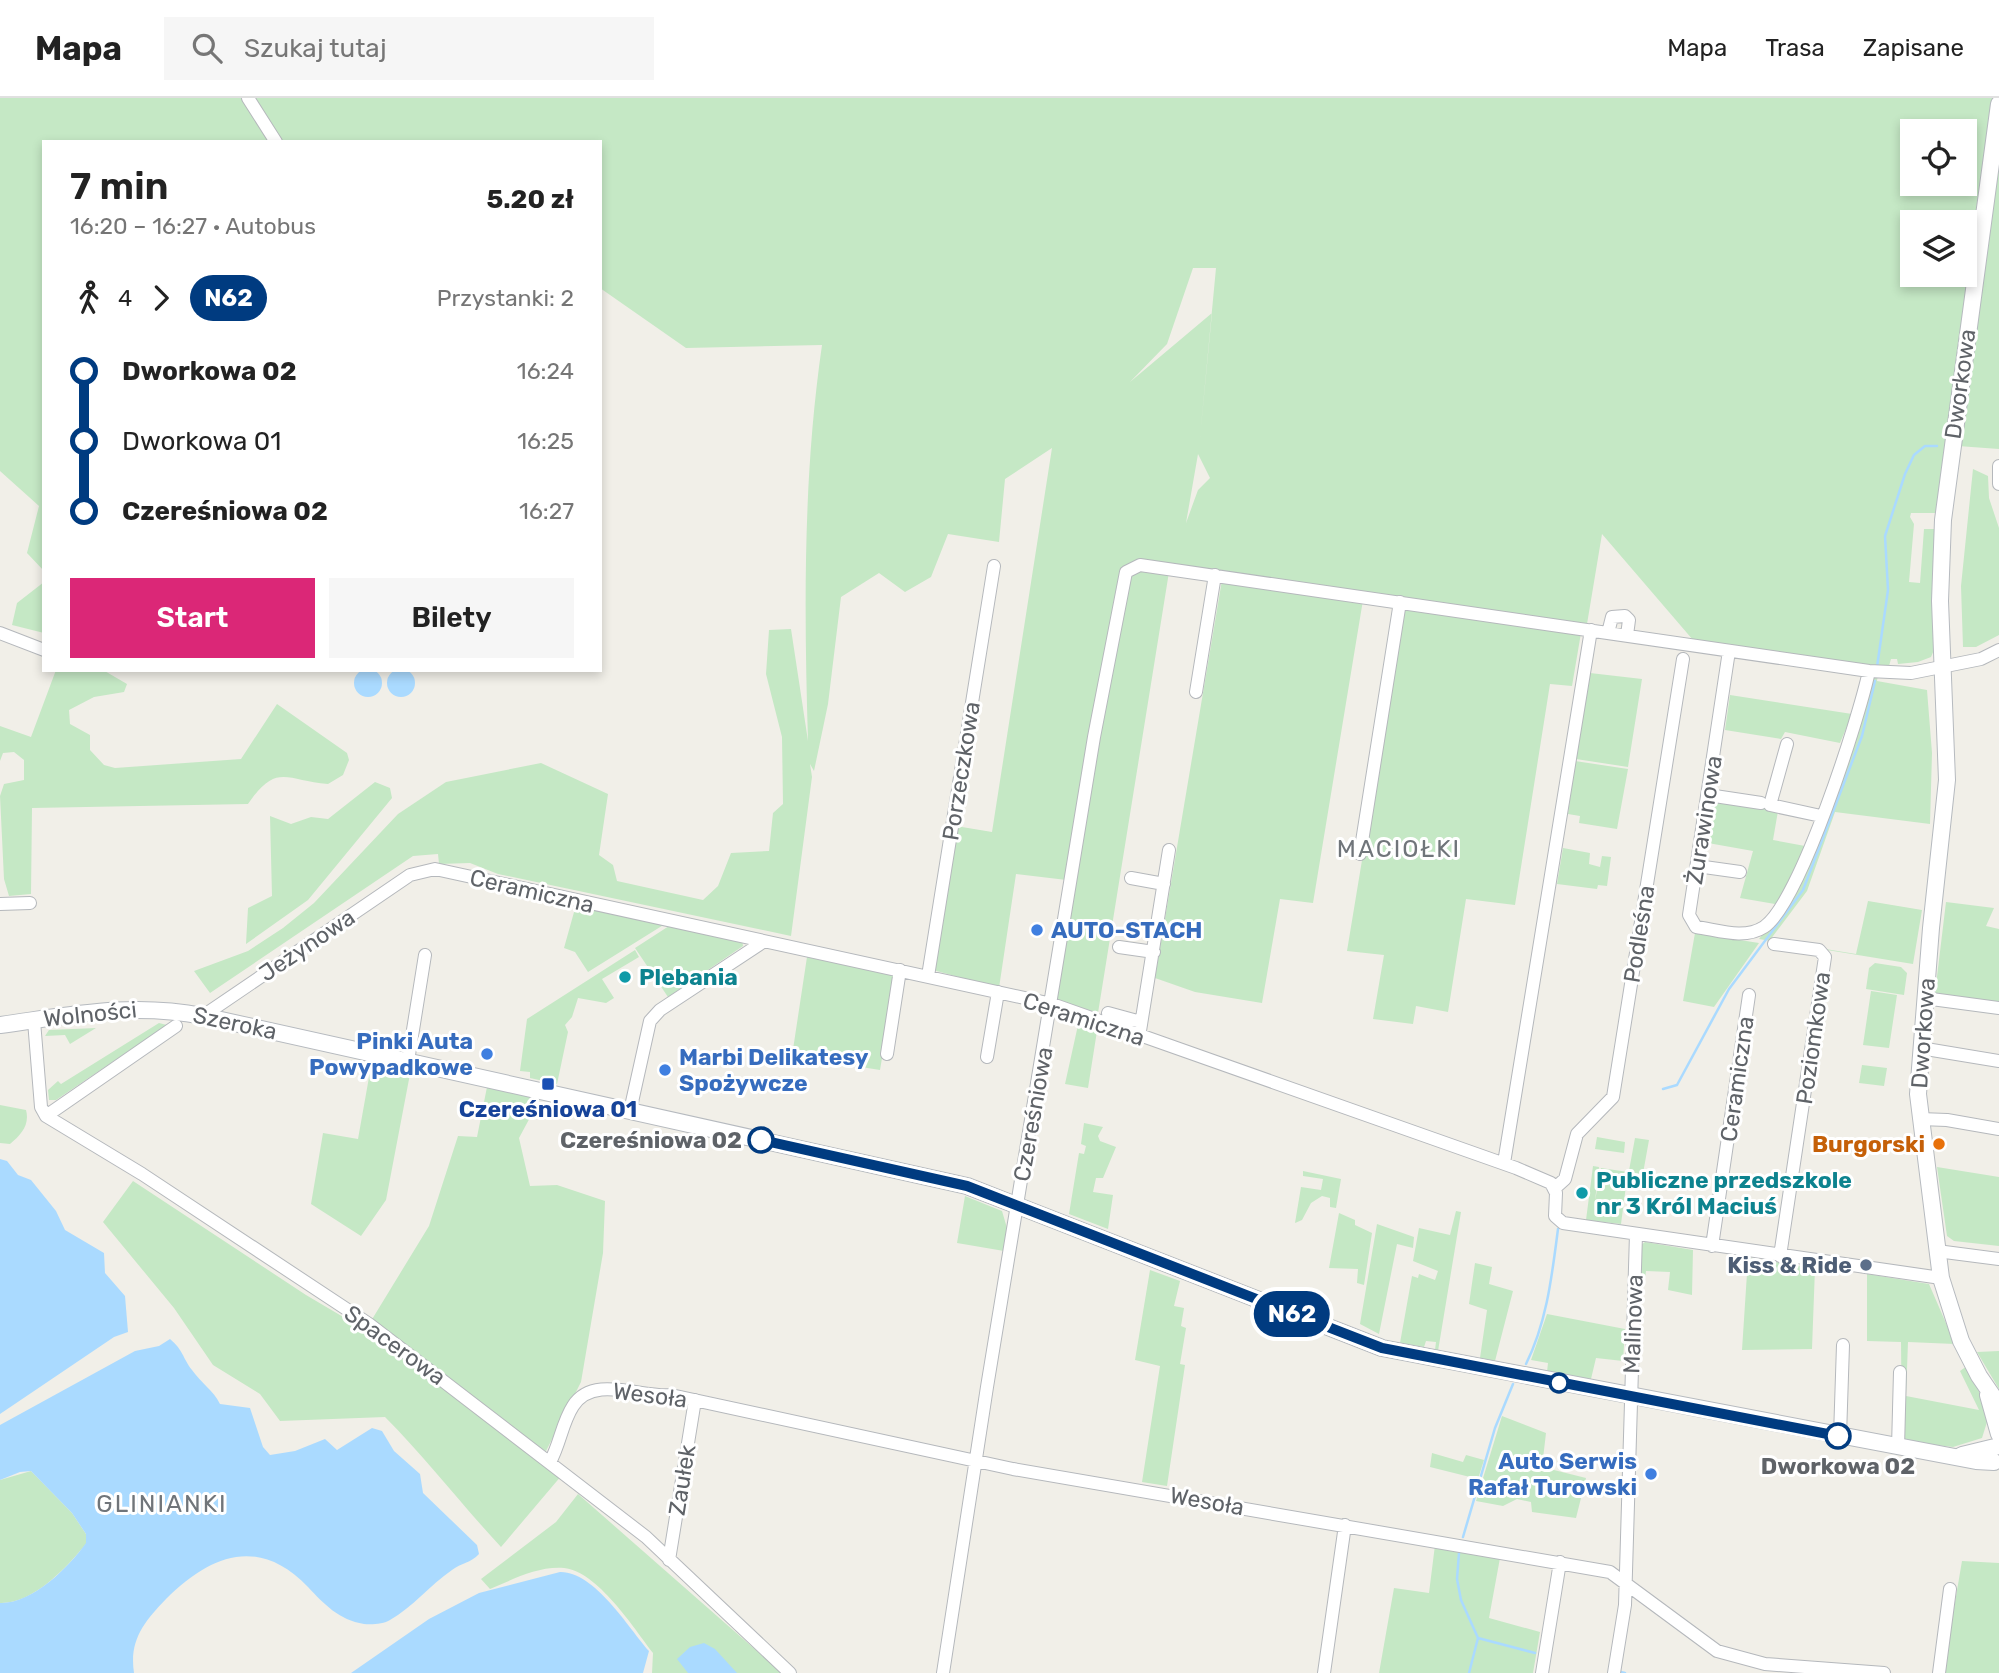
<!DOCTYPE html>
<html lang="pl">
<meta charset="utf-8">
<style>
:root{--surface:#fff;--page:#f6f6f6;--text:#222;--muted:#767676;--line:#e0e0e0;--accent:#db2777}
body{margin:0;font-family:Rubik,sans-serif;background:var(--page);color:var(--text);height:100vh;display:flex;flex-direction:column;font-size:26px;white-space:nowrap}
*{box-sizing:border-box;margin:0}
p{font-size:23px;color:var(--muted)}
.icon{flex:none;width:38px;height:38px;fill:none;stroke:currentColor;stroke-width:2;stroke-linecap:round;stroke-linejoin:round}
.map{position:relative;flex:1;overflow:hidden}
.side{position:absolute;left:42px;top:42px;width:560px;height:532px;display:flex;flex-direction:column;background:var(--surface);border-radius:0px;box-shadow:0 4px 10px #0003}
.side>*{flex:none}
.badge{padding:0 14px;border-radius:23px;font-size:24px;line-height:46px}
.buttons{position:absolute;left:1900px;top:21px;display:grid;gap:14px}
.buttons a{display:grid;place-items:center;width:77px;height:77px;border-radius:0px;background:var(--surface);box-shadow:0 4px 10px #0003;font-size:35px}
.map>.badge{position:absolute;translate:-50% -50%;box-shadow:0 0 0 4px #fff}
.legs{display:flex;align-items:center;gap:10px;height:77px;padding:0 28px;font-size:23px}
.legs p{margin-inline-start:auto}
.summary{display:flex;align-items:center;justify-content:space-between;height:119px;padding:0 28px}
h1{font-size:38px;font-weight:600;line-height:52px}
.action{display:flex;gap:14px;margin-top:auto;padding:14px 28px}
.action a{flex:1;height:80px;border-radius:0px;background:var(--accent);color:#fff;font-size:28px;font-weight:600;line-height:80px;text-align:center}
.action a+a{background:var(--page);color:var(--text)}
ul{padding:0 28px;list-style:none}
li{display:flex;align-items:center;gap:24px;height:70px;font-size:26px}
li i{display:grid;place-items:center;width:10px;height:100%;margin:0 9px;background:currentColor}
li i::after{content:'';width:18px;height:18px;margin:-9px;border:5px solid;border-radius:50%;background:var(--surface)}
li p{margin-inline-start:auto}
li:first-child i{background:linear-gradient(#0000 50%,currentColor 0)}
li:last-child i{background:linear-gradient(currentColor 50%,#0000 0)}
header{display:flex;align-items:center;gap:42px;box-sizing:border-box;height:98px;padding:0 35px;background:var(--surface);border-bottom:2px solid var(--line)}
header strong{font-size:33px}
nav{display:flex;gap:38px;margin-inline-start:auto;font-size:24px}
.search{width:490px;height:63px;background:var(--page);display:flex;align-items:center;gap:18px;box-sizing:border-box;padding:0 24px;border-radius:0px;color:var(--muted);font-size:26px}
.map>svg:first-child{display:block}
.green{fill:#c5e8c5;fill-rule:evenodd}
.water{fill:#aadaff}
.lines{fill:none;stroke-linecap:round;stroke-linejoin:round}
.stream{stroke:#aadaff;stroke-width:2.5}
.street-casing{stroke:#b5b8bc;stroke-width:14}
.secondary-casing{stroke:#b6babf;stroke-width:18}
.street{stroke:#fff;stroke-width:12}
.secondary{stroke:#fff;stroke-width:16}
.line-1-casing{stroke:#fff;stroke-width:16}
.line-1{stroke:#003b80;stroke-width:10}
.shop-dot{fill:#3f7fe0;stroke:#fff;stroke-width:2.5}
.culture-dot{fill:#0f9aa8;stroke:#fff;stroke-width:2.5}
.transit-dot{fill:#1a4fb4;stroke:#fff;stroke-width:2.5}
.stop-1-dot{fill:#fff;stroke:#003b80;stroke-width:3.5}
.food-dot{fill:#e8710a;stroke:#fff;stroke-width:2.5}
.service-dot{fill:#5c6f8a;stroke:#fff;stroke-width:2.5}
.labels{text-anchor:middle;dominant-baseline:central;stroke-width:6;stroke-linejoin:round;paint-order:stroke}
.street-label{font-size:23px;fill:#5f6368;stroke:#fff}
.shop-label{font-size:23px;font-weight:bold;fill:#366cbe;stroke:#fff;text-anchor:start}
.culture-label{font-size:23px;font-weight:bold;fill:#0d838f;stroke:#fff;text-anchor:start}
.transit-label{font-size:23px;font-weight:bold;fill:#164399;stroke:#fff}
.stop-label{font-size:23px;font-weight:bold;fill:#5f6368;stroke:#fff;text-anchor:end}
.food-label{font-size:23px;font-weight:bold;fill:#c56008;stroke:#fff;text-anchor:end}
.service-label{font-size:23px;font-weight:bold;fill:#4e5e75;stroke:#fff;text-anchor:end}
.neighbourhood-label{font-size:24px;letter-spacing:2px;fill:#70757a;stroke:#fff}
</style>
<header>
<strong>Mapa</strong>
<div class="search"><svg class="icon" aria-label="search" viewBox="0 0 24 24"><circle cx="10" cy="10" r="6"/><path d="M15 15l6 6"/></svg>Szukaj tutaj</div>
<nav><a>Mapa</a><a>Trasa</a><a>Zapisane</a></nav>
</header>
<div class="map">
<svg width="1999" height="1575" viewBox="0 0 1999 1575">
<rect width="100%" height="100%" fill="#f1efe8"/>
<path class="green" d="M0,0H1999V351L1958,348L1936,415H1911L1910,419L1914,426L1909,484L1920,485L1924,431H1935L1934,552L1931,559L1918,564L1898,566L1897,561H1891L1889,568L1879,569L1877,583L1927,592L1932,655L1930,726L1835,714L1807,793L1770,842L1856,856L1868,803L1922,812L1913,866L1759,841L1793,797L1820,733L1864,571L1693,542L1602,436L1587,526L1581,535L1572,588L1550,586L1515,807L1466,801L1448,914L1416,908L1413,926L1373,921L1384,857L1347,853L1404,508L1363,502L1313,805L1280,801L1262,905L1195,894L1155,880L1222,482L1169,474L1098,915L1055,901L1075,783L1016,776L999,890L933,872L956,728L992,734L1052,350L1005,381L999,444L948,436L931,479L905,494L879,475L841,499L828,606L814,673L810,666L812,679L791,838L498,776L470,765L439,766L438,756L413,758L210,895L194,873L248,853L283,830L314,805L398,716L446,684L541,665L608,696L599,757L613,767L617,783L703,802L718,788L731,755L769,753L773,715L783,706L782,639L766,576L769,532L791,531L808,643C804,510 803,378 822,247L686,250L600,190V44H44V473L27,455L39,408L0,373ZM1913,33H1965V86H1913ZM1913,124H1965V177H1913ZM1193,170H1216L1200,339L1212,215L1130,284L1167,246ZM1198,356L1210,380L1198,392L1186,425Z
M1973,371L1988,378L1989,400L1999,430V537L1976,549H1963L1961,488Z
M44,484V535L12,527L17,505Z
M56,572H103L127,586L124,594L94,599L69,612L70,626L90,637V652L104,667L115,670L241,661L277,606L347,655L349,662L343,677L328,686C286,683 277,664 248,706L32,710L31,796L9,798L4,781L0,698L4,686L24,682V662L14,654L3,655L0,663V628L31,639Z
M1590,575L1642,581L1628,669L1576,661Z
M1730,597L1852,616L1840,645L1785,634L1781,641L1725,632Z
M1575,663L1628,671L1617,731L1579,725L1580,718L1568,716Z
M375,684L390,690L392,700L308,802L246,846L248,810L272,798L270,718L291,726L311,719L328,721Z
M1714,704L1778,713L1773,742L1805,748L1786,792L1775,806L1740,800L1753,753L1708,745Z
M1563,750L1590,755L1589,766L1600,769L1602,758L1611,759L1607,788L1598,787L1597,791L1557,786Z
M1946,804L1994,810L1986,828L1999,831V905L1935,895Z
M576,807L665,826L588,874L575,854L564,850Z
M669,828L742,842L743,848L668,899L635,850Z
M1695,835L1759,845L1714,909L1683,903Z
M635,852L639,859L602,881L614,900L606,905L578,900L572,919L565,927L568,934L557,986L530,980V974L520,973L527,921Z
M807,859L896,878L880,972L792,958Z
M1875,865L1901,869L1907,875L1904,897L1866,891L1869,870Z
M1871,893L1897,897L1889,950L1863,947Z
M159,925L167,927L56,1002H49L48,992L58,983L61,986Z
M1078,927L1097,933L1088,990L1065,986Z
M96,930L70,946L65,937L45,938L49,932Z
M1862,967L1887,970L1884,988L1859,985Z
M371,968L410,976L386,1102L361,1138L311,1106L323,1035L358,1041Z
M487,989L540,1001L519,1040L530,1088L557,1087L605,1103L603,1155L581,1284L546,1353L530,1344L371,1223L429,1128L458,1038L477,1039Z
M0,1007L26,1012C30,1027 21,1037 10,1046L0,1045Z
M1084,1025L1103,1029L1098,1038L1100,1043L1116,1049L1103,1080H1096L1093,1094L1113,1097L1108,1131L1069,1116L1079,1055L1084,1056L1086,1048L1081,1046Z
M1597,1039L1625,1044L1624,1055L1595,1051Z
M1635,1040L1649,1042L1642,1081L1627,1080L1621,1126L1586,1122L1593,1068L1599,1069L1595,1103L1601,1070L1628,1074V1078Z
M1937,1069L1999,1079V1148L1954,1143L1947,1138Z
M1303,1073L1341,1081L1336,1110L1330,1109V1100L1322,1098L1311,1105L1302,1122L1295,1125L1301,1089L1321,1092L1323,1081L1303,1078Z
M133,1083L306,1197L394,1249L562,1377L501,1449C461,1406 426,1360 385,1319L280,1323L260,1296L213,1267L174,1210L103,1124Z
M965,1098L1002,1113L1007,1130L1004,1153L957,1145Z
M1456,1113L1461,1114L1438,1253L1435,1252L1436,1244L1426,1243L1424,1249L1400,1245L1412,1178L1418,1180L1419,1176L1435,1182L1438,1173L1413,1163L1419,1130L1450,1137Z
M1339,1115L1355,1122V1127L1372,1135L1364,1187L1357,1185L1358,1171L1329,1170Z
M1377,1126L1414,1139L1413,1150L1397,1146L1379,1236L1360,1226Z
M1645,1144L1693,1152L1692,1197L1668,1192L1670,1174L1646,1173L1644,1189L1639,1188L1641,1147Z
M1748,1160L1815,1170L1812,1251L1742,1252Z
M1475,1165L1492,1169L1489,1186L1513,1193L1495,1263L1480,1260L1487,1212L1469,1206Z
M1150,1172L1180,1183L1174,1208L1184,1210L1181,1228L1186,1230L1180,1266L1185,1267L1167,1388L1142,1384L1160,1268L1135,1262Z
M1867,1176L1929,1186L1955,1246L1908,1244L1906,1298L1979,1312L1960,1273L1967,1268L1993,1323L1987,1324L1982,1340L1953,1349L1902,1343L1901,1244L1867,1243Z
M1547,1216L1625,1231L1623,1263L1596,1260L1591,1281L1547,1274L1548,1265L1531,1262Z
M1999,1253V1291L1977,1254Z
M1502,1318L1546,1335L1542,1369L1586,1380L1576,1420L1532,1414L1531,1404L1517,1401L1503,1408L1476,1403Z
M1432,1355L1463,1364L1466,1357L1484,1362L1478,1381L1430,1369Z
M31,1373L72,1415L86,1436V1446C66,1470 33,1506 0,1505V1382Z
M578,1396L782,1575H652L653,1555C634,1530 597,1473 564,1470C538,1468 514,1481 490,1491L481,1481L556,1424Z
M1435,1447L1500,1460L1489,1520L1540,1534L1533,1575H1379L1394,1490L1429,1495Z
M1962,1463L1999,1465V1575H1943Z"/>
<path class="water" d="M387 585a14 14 0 1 1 28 0a14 14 0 1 1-28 0Z
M354 585a14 14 0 1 1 28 0a14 14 0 1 1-28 0Z
M0,1061L7,1063L18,1077L31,1082L56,1113L65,1132L104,1155L105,1175L125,1198L128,1234L114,1239L0,1316Z
M170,1241C184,1253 182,1259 192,1272C201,1285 213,1292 220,1306L250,1310L263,1349L270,1357L295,1353L325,1341L337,1352L372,1330L382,1333L394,1353L420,1376L423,1395L477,1447L479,1456C471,1465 461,1465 452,1472C430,1487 413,1509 390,1522C384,1526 371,1527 364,1526C339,1522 324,1506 308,1489C259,1438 211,1456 166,1501C144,1524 129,1542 134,1575H0V1505C32,1506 68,1470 86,1445V1436L72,1415L31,1373L20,1374L0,1382V1327L135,1253L159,1248Z
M560,1474C594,1473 628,1529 649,1553L643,1575H351L429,1521L479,1495Z
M704,1545L715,1551L737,1575H688L677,1561L690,1549Z"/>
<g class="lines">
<path class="stream" d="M1877,569L1888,492L1885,438L1905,376L1914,357L1925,348H1937
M1663,991L1677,987L1729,891L1803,792L1862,638L1875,583
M1526,1266C1547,1224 1552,1177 1558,1131
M1463,1439L1495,1330L1513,1286
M1459,1455L1457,1481L1461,1502L1478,1540L1469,1575
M1478,1540L1535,1555
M1621,1574L1625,1575"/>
<defs>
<path id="street" d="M248,0L276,44
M1999,368V386
M0,535L44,552
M1608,535L1612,519L1625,518L1629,522L1627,537
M1729,553L1689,817L1696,829C1718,832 1744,842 1764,829C1800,805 1859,620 1869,573
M1196,594L1215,477
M1787,646L1770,707L1821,718
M1708,697L1761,705
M1360,756L1400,504
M1697,768L1740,774
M1131,780L1164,786
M0,806L30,805
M1774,846L1819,852L1825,859L1780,1158
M1119,849L1154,854
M928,878L994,468
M1924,900L1999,910
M1108,915L1141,924
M203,918L410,777L435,771L1052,906L1516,1070L1551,1085L1556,1095L1555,1118L1563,1125L1941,1180
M34,923L41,1009L46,1018L142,1076L369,1226L646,1439L790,1575
M1139,939L1169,752
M1920,950L1999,963
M887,956L900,872
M987,959L998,894
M408,963L425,857
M630,1013L650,923L660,912L763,844
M46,1018L176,928
M1920,1021L1947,1022L1999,1031
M1504,1065L1591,532
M1555,1090L1565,1081L1577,1036L1613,999L1683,561
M1712,1148L1749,897
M1937,1153L1999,1161
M1840,1338L1843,1247
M1898,1349L1900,1274
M550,1364C560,1346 562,1325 573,1308C593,1276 641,1300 671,1297L1013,1371L1610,1474L1717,1553L1765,1566L1884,1575
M669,1462L695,1302
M943,1575L987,1289L1094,639L1126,474L1140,467L1869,573L1911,575L1981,561L1999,552
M1324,1575L1345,1427
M1542,1575L1560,1464
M1614,1575L1625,1507L1636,1136
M1939,1575L1950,1491"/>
<path id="secondary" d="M1999,6L1943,422L1940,503L1947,682L1931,830L1918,996L1941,1180L1961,1243L1979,1278L1999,1307
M0,927C72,917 131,904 203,918L967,1088L1382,1250L1976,1363L1994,1364
M1988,1297L1999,1336
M1962,1357L1995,1349"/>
</defs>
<use href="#street" class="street-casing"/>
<use href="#secondary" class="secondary-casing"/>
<use href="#street" class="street"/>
<use href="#secondary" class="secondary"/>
</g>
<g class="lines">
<defs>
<path id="line-1" d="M761,1042L967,1088L1382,1250L1838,1338"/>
</defs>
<use href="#line-1" class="line-1-casing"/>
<use href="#line-1" class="line-1"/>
</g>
<g class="shop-dot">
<circle cx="1037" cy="832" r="7"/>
<circle cx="487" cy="956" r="7"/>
<circle cx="665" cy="972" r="7"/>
<circle cx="1651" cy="1376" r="7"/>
</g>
<g class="culture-dot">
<circle cx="625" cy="879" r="7"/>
<circle cx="1582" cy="1095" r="7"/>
</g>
<rect class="transit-dot" x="541" y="979" width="14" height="14" rx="3.5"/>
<g class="stop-1-dot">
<circle cx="761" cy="1042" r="12"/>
<circle cx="1559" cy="1285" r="9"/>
<circle cx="1838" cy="1338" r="12"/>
</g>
<circle class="food-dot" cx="1939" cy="1046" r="7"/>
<circle class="service-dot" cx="1866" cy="1167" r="7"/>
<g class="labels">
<g class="street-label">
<text transform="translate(1960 286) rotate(-82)">Dworkowa</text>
<text transform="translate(961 673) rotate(-81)">Porzeczkowa</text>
<text transform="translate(1704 722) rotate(-81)">Żurawinowa</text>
<text transform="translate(532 793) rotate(13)">Ceramiczna</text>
<text transform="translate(1639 836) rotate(-81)">Podleśna</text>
<text transform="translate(307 847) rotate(-34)">Jeżynowa</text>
<text transform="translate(90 916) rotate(-6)">Wolności</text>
<text transform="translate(1084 921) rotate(18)">Ceramiczna</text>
<text transform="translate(235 925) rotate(12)">Szeroka</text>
<text transform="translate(1923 935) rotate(-86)">Dworkowa</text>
<text transform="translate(1813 940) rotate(-82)">Poziomkowa</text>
<text transform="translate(1737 981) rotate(-82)">Ceramiczna</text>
<text transform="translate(1033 1016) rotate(-80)">Czereśniowa</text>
<text transform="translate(1633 1226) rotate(-88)">Malinowa</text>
<text transform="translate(395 1247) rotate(36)">Spacerowa</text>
<text transform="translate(650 1297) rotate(7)">Wesoła</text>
<text transform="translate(682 1382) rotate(-81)">Zaułek</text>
<text transform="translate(1207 1403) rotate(10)">Wesoła</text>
</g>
<g class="shop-label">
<text x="1051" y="832">AUTO-STACH</text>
<text x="473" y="943" text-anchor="end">Pinki Auta<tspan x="473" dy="26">Powypadkowe</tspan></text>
<text x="679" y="959">Marbi Delikatesy<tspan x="679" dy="26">Spożywcze</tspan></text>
<text x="1637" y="1363" text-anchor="end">Auto Serwis<tspan x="1637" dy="26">Rafał Turowski</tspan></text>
</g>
<g class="culture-label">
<text x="639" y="879">Plebania</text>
<text x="1596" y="1082">Publiczne przedszkole<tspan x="1596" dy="26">nr 3 Król Maciuś</tspan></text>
</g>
<g class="transit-label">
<text x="548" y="1011">Czereśniowa 01</text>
</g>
<g class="stop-label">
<text x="742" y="1042">Czereśniowa 02</text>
<text x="1838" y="1368" text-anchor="middle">Dworkowa 02</text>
</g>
<g class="food-label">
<text x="1925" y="1046">Burgorski</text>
</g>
<g class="service-label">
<text x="1852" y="1167">Kiss &amp; Ride</text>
</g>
<g class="neighbourhood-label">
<text x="1399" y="751">MACIOŁKI</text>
<text x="162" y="1406">GLINIANKI</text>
</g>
</g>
</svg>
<div class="buttons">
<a><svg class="icon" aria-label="locate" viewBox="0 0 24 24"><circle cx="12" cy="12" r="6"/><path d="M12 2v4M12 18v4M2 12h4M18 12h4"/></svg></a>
<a><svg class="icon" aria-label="layers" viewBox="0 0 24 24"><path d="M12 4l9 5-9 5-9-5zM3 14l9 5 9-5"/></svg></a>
</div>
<b class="badge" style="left:1292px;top:1216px;background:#003b80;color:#fff">N62</b>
<section class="side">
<div class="summary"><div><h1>7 min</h1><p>16:20 – 16:27 · Autobus</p></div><b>5.20 zł</b></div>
<div class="legs"><svg class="icon" aria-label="walk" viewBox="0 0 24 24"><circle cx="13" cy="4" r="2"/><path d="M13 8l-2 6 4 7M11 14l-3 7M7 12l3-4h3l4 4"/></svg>4<svg class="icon" aria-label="forward" viewBox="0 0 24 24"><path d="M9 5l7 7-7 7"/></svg><b class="badge" style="background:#003b80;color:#fff">N62</b><p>Przystanki: 2</p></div>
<ul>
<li><i style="color:#003b80"></i><b>Dworkowa 02</b><p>16:24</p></li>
<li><i style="color:#003b80"></i><span>Dworkowa 01</span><p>16:25</p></li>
<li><i style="color:#003b80"></i><b>Czereśniowa 02</b><p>16:27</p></li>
</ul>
<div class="action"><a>Start</a><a>Bilety</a></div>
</section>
</div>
